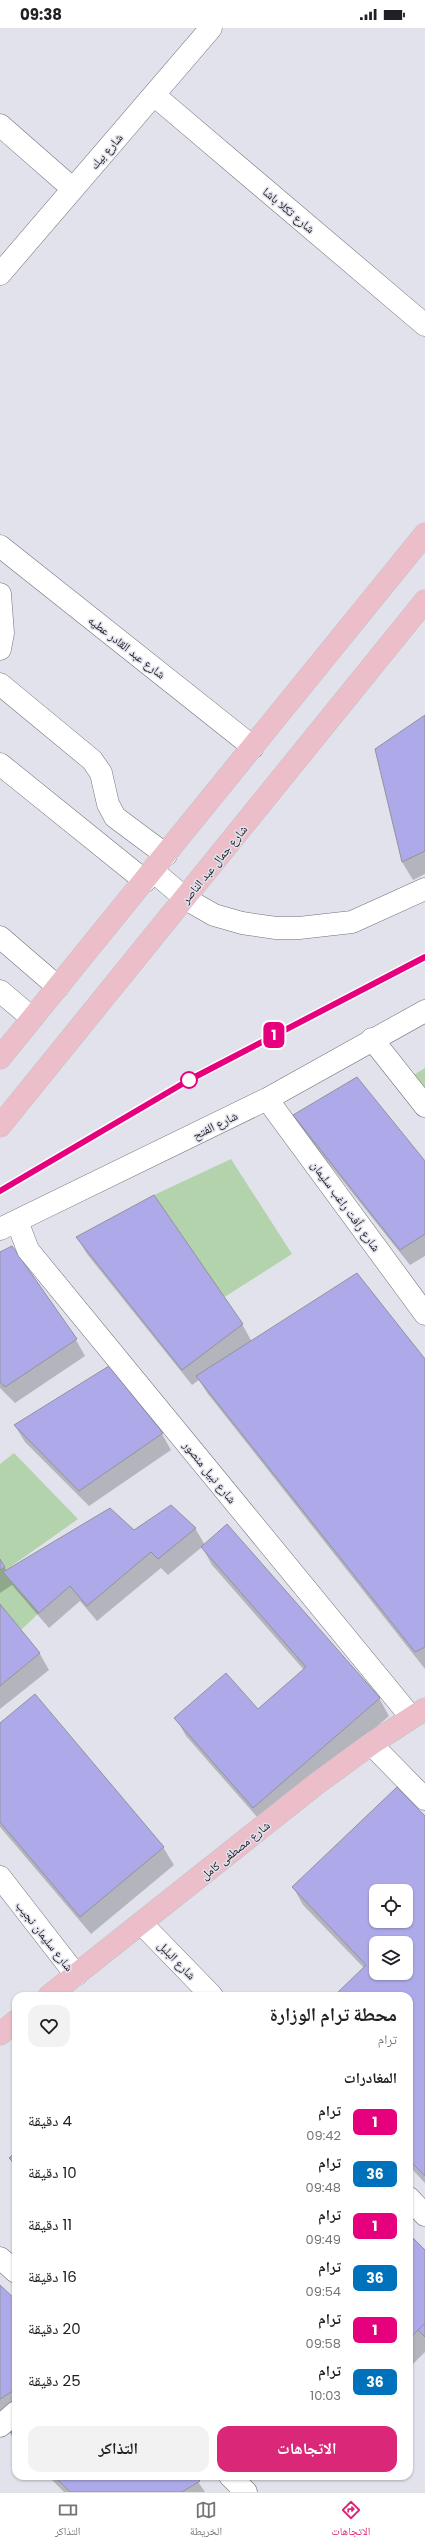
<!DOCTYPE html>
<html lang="ar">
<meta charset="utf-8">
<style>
:root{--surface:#fff;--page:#f2f2f2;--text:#202124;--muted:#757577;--line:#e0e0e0;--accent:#db2777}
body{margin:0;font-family:Poppins,"Noto Naskh Arabic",sans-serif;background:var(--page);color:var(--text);direction:rtl;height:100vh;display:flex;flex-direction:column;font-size:15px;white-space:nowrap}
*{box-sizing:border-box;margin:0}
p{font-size:13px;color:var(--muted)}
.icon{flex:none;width:22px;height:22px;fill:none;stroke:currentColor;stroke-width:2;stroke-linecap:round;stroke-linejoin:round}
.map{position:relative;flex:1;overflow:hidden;direction:ltr}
.side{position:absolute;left:12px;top:1964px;width:401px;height:488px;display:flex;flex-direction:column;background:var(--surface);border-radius:12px;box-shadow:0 1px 3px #0004;direction:rtl}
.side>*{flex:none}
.badge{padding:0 8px;border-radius:6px;font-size:14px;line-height:26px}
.tools{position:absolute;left:369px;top:1856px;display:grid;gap:8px}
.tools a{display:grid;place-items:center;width:44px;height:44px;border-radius:8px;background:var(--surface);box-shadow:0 1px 3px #0004;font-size:20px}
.map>.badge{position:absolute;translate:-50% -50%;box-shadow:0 0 0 2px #fff}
h2{padding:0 16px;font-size:15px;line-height:36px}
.round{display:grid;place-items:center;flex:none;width:42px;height:42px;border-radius:12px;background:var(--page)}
.overview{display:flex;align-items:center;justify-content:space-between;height:68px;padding:0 16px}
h1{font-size:19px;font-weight:700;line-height:30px}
.button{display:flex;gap:8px;margin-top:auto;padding:8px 16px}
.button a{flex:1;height:46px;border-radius:12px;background:var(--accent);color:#fff;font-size:16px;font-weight:700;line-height:46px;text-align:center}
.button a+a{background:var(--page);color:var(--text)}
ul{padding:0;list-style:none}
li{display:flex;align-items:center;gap:12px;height:52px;padding:0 16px}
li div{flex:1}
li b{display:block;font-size:15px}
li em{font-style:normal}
li .badge{min-width:44px;font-weight:700;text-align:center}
.status{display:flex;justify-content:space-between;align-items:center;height:28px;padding:0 20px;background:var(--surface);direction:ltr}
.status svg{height:11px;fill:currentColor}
.dock{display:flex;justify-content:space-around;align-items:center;height:56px;border-top:1px solid var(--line);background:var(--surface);font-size:11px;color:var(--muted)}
.dock a{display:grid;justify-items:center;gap:2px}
.dock .current{color:var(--accent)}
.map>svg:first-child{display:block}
.green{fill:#b3d3ac}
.shadow{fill:#0003;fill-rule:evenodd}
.building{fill:#aeaae9;stroke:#92929c;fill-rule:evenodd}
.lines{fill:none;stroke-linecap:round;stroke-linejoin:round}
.minor-casing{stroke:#71717b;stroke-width:23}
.major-casing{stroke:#c3c3c4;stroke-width:23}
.minor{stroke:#fff;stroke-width:22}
.major{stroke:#ebbeca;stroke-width:22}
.line-casing{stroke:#fff;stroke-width:9}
.line{stroke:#e6007e;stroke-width:6}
.stop-dot{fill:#fff;stroke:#e6007e;stroke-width:2}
.labels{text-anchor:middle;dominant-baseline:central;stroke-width:3;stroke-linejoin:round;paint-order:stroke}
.street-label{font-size:12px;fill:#1a1a1e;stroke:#e2e2ed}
</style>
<div class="status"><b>09:38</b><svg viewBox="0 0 49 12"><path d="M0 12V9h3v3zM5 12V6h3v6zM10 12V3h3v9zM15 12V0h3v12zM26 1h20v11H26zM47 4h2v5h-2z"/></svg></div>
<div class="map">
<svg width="425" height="2464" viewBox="0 0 425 2464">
<rect width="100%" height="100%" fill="#e2e2ed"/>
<path class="green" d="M425,1040V1085L404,1053Z
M231,1131L292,1226L223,1270L154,1167Z
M14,1425L78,1491L3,1544L39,1585L21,1602L0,1576V1436Z"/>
<path class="shadow" d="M425,688V846L413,852L402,834L376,722Z
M294,1087L425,1134V1228L410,1237L303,1103Z
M77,1210L242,1296L252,1314L425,1332V1641L208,1366L199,1352L192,1357L87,1226Z
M0,1225L76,1312L85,1328L15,1375L0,1360Z
M109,1339L162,1406L171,1422L89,1478L25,1414L15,1398Z
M171,1478L195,1500L205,1517L379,1670L389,1688L264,1797L186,1708L176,1690L258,1682L304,1642L212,1537L202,1519L168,1547L161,1540L97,1593L80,1573L49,1600L12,1557L0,1565V1533L7,1543L134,1503Z
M0,1577L40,1626L49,1642L0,1681Z
M0,1696L163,1819L174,1837L91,1906L0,1799Z
M425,1790V2155L409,2138V1968H335L364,1940L303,1877L293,1859ZM376,1863H406V1893H376ZM376,1915H406V1945H376Z
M16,2125V2141L10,2131Z
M409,2208L425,2224V2324L409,2340Z
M0,2259L16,2273V2385L0,2395Z
M16,2394V2415L7,2400Z
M48,2448H194L205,2464H64Z"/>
<path class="building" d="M425,687V823L402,834L375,721Z
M357,1049L425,1133V1206L400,1222L293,1087Z
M154,1167L243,1296L182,1342L76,1209Z
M12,1218L77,1311L5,1359L0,1354V1224Z
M357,1245L425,1331V1619L415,1624L196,1348Z
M109,1338L163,1405L79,1463L14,1397Z
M171,1477L196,1500L158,1531L151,1524L87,1578L70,1558L39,1585L3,1544L110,1480L134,1502Z
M227,1496L380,1670L253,1780L174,1690L226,1645L258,1681L306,1639L201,1519Z
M0,1531L5,1539L0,1542Z
M0,1576L40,1625L0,1658Z
M35,1666L164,1819L80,1889L0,1794V1695Z
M397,1759L425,1788V2148L409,2132V1968H334L366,1937L292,1859ZM376,1863H406V1893H376ZM376,1915H406V1945H376Z
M16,2124V2137L9,2130Z
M409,2206L425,2222V2295L409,2311Z
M0,2257L16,2272V2361L0,2371Z
M425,2295V2309L418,2302Z
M16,2393V2410L6,2399Z
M54,2448H195L200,2453L182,2464H70Z"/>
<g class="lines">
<defs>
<path id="minor" d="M154,67L425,297
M0,97L73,161
M0,246L211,0
M0,518L253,719
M0,566L3,605L0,621
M0,656L92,732L101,745L108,776L115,789L166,827
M0,736L145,853
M153,843L186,871L214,887L242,895L276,900H299L352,894L425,861
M0,909L58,959
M0,963L32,990
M372,1011L425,1078
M267,1071L425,1286
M17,1193L28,1222L411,1689
M0,1201L267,1071L425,983
M371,1716L425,1771
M0,1849L76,1947
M142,1896L212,1968
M409,2170L425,2187
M0,2230L16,2244
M0,2398L16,2384
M230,2448L246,2464"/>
<path id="major" d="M0,1030L425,506
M0,1098L425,573
M49,1968L315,1757L371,1716L425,1681
M0,2006L16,1993"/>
</defs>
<use href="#minor" class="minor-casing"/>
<use href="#major" class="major-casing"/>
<use href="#minor" class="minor"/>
<use href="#major" class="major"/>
</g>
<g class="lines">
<defs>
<path id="line" d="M0,1163L189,1052L425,929"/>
</defs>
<use href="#line" class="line-casing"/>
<use href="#line" class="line"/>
</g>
<circle class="stop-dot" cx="189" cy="1052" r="8"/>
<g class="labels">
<g class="street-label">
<text transform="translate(106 123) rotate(-49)">شارع بيك</text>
<text transform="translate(289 182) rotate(40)">شارع تكلا باشا</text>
<text transform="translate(127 619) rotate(38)">شارع عبد القادر عطيه</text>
<text transform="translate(214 836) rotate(-51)">شارع جمال عبد الناصر</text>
<text transform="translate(215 1097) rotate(-26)">شارع الفتح</text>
<text transform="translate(346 1178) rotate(54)">شارع رأفت راغب سليمان</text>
<text transform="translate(210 1444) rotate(51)">شارع نبيل منصور</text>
<text transform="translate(235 1822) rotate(-39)">شارع مصطفى كامل</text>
<text transform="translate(45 1908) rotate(52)">شارع سليمان نجيب</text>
<text transform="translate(177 1932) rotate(46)">شارع البلبل</text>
</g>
</g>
</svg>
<div class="tools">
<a><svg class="icon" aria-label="locate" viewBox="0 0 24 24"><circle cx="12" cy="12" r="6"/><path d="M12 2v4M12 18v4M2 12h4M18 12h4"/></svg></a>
<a><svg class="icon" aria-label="layers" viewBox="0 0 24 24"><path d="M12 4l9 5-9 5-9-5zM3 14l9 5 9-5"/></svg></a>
</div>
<b class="badge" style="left:274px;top:1007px;background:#e6007e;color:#fff">1</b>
<section class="side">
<div class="overview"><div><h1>محطة ترام الوزارة</h1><p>ترام</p></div><a class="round"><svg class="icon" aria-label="heart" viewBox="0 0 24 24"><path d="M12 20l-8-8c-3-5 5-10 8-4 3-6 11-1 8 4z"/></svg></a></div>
<h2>المغادرات</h2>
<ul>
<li><span class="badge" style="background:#e6007e;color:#fff">1</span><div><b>ترام</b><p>09:42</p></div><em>4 دقيقة</em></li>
<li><span class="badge" style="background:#0072bc;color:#fff">36</span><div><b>ترام</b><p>09:48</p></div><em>10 دقيقة</em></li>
<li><span class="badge" style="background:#e6007e;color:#fff">1</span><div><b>ترام</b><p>09:49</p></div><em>11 دقيقة</em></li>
<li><span class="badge" style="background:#0072bc;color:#fff">36</span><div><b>ترام</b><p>09:54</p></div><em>16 دقيقة</em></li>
<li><span class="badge" style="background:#e6007e;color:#fff">1</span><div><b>ترام</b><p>09:58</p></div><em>20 دقيقة</em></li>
<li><span class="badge" style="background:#0072bc;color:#fff">36</span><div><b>ترام</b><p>10:03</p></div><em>25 دقيقة</em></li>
</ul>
<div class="button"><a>الاتجاهات</a><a>التذاكر</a></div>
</section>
</div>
<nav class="dock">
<a class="current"><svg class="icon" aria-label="directions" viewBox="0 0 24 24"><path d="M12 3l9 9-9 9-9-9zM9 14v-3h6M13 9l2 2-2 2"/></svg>الاتجاهات</a>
<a><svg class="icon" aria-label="map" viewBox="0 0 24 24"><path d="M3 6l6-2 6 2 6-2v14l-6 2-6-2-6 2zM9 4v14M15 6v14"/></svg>الخريطة</a>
<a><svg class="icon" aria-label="tickets" viewBox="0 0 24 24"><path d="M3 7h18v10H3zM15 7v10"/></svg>التذاكر</a>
</nav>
